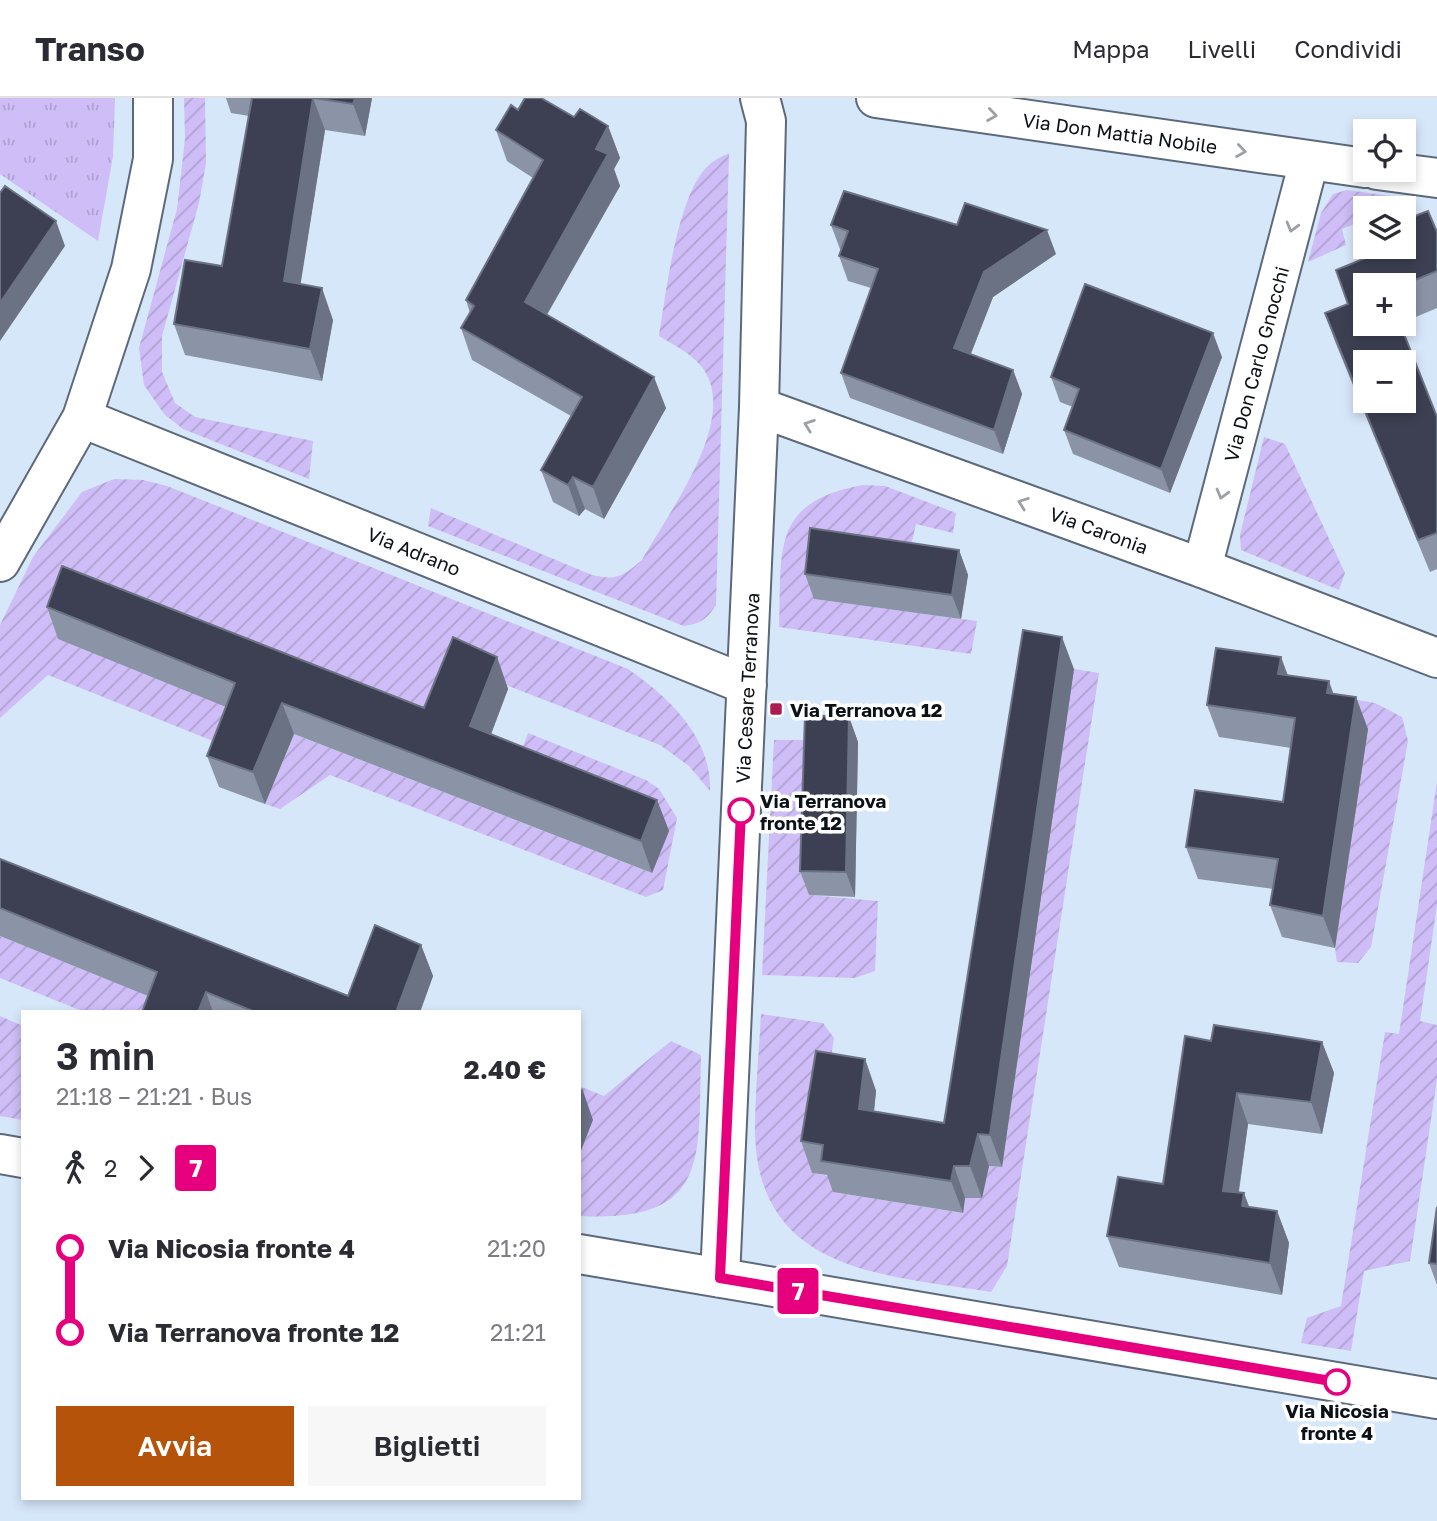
<!DOCTYPE html>
<html lang="it">
<meta charset="utf-8">
<style>
:root{--surface:#fff;--page:#f7f7f7;--text:#2b2b33;--muted:#7c7c81;--line:#e1e1e2;--accent:#b45309}
body{margin:0;font-family:"Golos Text",sans-serif;background:var(--page);color:var(--text);height:100vh;display:flex;flex-direction:column;font-size:26px;white-space:nowrap}
*{box-sizing:border-box;margin:0}
p{font-size:23px;color:var(--muted)}
.icon{flex:none;width:38px;height:38px;fill:none;stroke:currentColor;stroke-width:2;stroke-linecap:round;stroke-linejoin:round}
.map{position:relative;flex:1;overflow:hidden}
.side{position:absolute;left:21px;top:912px;width:560px;height:490px;display:flex;flex-direction:column;background:var(--surface);border-radius:0px;box-shadow:0 4px 10px #0003}
.side>*{flex:none}
.badge{padding:0 14px;border-radius:5px;font-size:24px;line-height:46px}
.buttons{position:absolute;left:1353px;top:21px;display:grid;gap:14px}
.buttons a{display:grid;place-items:center;width:63px;height:63px;border-radius:0px;background:var(--surface);box-shadow:0 4px 10px #0003;font-size:35px}
.map>.badge{position:absolute;translate:-50% -50%;box-shadow:0 0 0 4px #fff}
.legs{display:flex;align-items:center;gap:10px;height:77px;padding:0 35px;font-size:23px}
.legs p{margin-inline-start:auto}
.summary{display:flex;align-items:center;justify-content:space-between;height:119px;padding:0 35px}
h1{font-size:38px;font-weight:600;line-height:52px}
.action{display:flex;gap:14px;margin-top:auto;padding:14px 35px}
.action a{flex:1;height:80px;border-radius:0px;background:var(--accent);color:#fff;font-size:28px;font-weight:600;line-height:80px;text-align:center}
.action a+a{background:var(--page);color:var(--text)}
ul{padding:0 35px;list-style:none}
li{display:flex;align-items:center;gap:24px;height:84px;font-size:26px}
li i{display:grid;place-items:center;width:10px;height:100%;margin:0 9px;background:currentColor}
li i::after{content:'';width:18px;height:18px;margin:-9px;border:5px solid;border-radius:50%;background:var(--surface)}
li p{margin-inline-start:auto}
li:first-child i{background:linear-gradient(#0000 50%,currentColor 0)}
li:last-child i{background:linear-gradient(currentColor 50%,#0000 0)}
header{display:flex;align-items:center;gap:42px;box-sizing:border-box;height:98px;padding:0 35px;background:var(--surface);border-bottom:2px solid var(--line)}
header strong{font-size:33px}
nav{display:flex;gap:38px;margin-inline-start:auto;font-size:24px}
.map>svg:first-child{display:block}
.grass{fill:url(#grass-tufts)}
.garden{fill:url(#garden-furrows)}
.lines{fill:none;stroke-linecap:round;stroke-linejoin:round}
.street-casing{stroke:#5c697a;stroke-width:42}
.street{stroke:#fff;stroke-width:38}
.wall{fill:#8a94a6;fill-rule:evenodd}
.shaded-wall{fill:#6b7284}
.building{fill:#3d4052;stroke:#6b7284;stroke-width:2;fill-rule:evenodd}
.oneway{stroke:#9da0a2}
.line-1-casing{stroke:#fff;stroke-width:16}
.line-1{stroke:#e6007e;stroke-width:10}
.poi-dot{fill:#ac1c52;stroke:#fff;stroke-width:2.5}
.stop-1-dot{fill:#fff;stroke:#e6007e;stroke-width:3.5}
.labels{text-anchor:middle;dominant-baseline:central;stroke-width:7;stroke-linejoin:round;paint-order:stroke}
.street-label{font-size:19px;fill:#0b1117;stroke:#fff}
.poi-label{font-size:19px;font-weight:bold;fill:#0b1117;stroke:#fff;text-anchor:start}
.stop-label{font-size:19px;font-weight:bold;fill:#0b1117;stroke:#fff;text-anchor:start}
</style>
<header>
<strong>Transo</strong>
<nav><a>Mappa</a><a>Livelli</a><a>Condividi</a></nav>
</header>
<div class="map">
<svg width="1437" height="1423" viewBox="0 0 1437 1423">
<defs>
<pattern id="grass-tufts" width="24" height="20" patternUnits="userSpaceOnUse" patternTransform="scale(1.75)"><rect width="24" height="20" fill="#cebdf6"/><path d="M3 7l-1-3M5 7V3M7 7l1-3M15 17l-1-3M17 17v-4M19 17l1-3" fill="none" stroke="#b0a1d2"/></pattern>
<pattern id="garden-furrows" width="10" height="10" patternUnits="userSpaceOnUse" patternTransform="scale(1.75)"><rect width="10" height="10" fill="#cebdf6"/><path d="M-1 1l2-2M0 10L10 0M9 11l2-2" fill="none" stroke="#b0a1d2"/></pattern>
</defs>
<rect width="100%" height="100%" fill="#d7e7fa"/>
<path class="grass" d="M0,0H115L113,58L98,143L0,76Z"/>
<path class="garden" d="M184,0H205L206,65L199,105L162,238V274L175,305L195,319L313,343L309,381L183,331L164,316L144,287L139,250L177,111L185,41Z
M729,55L716,507C707,521 700,526 684,528L428,428L431,410L592,477C617,483 623,478 642,462C667,417 732,332 708,279C699,259 677,249 659,238C666,196 677,94 710,66C716,61 723,58 729,55Z
M1347,92L1391,98L1390,110H1365V122L1342,131L1346,147L1308,164L1321,115L1333,96Z
M1264,339L1285,346L1345,475L1339,492L1241,452L1240,437Z
M114,381L143,382L167,388L628,571C669,599 712,640 710,693L689,668L660,647L465,571L436,642L246,617L233,651L48,577L0,620V527L33,459L82,394Z
M863,387L885,388L956,415L953,435L916,426L911,448L814,501L977,523L971,556L779,529C782,451 770,404 863,387Z
M1074,571L1099,575L1007,1168L991,1194C885,1177 757,1175 755,1033C755,994 759,955 761,916L823,925L834,940L813,1075L834,1079L833,1094L962,1115L965,1100L982,1099L989,1068L1002,1069Z
M1293,591L1375,605L1402,619L1408,643L1371,849L1358,865L1337,864L1335,850L1368,631Z
M528,635L646,682L659,691L677,720L663,792L646,799L330,677L280,711L265,706L294,636L652,775L514,673Z
M774,642H814L810,797L878,803L875,873L855,880L762,877Z
M1437,684V807L1420,923L1437,927V981L1410,1163L1364,1173L1351,1253L1301,1245L1307,1220L1341,1208L1385,934L1399,936Z
M0,838L169,906L166,913H82L0,880Z
M0,918L23,928V1022L0,1018Z
M671,943L701,957C698,1060 711,1125 579,1118V1058L593,1022L579,1016V988L604,998Z"/>
<g class="lines">
<defs>
<path id="street" d="M876,0L1365,70
M1377,72L1437,80
M759,309L1202,470L1437,560
M82,320L747,587
M0,464L82,320L131,171L153,61V0
M1202,470L1309,63
M0,1056L23,1060
M579,1156L1437,1301
M720,1180L759,309L766,23L760,0"/>
</defs>
<use href="#street" class="street-casing"/>
<use href="#street" class="street"/>
</g>
<path class="wall" d="M226,0H372L365,38L325,32L300,186L333,222L322,283L185,257L174,226L222,168L249,18L231,15Z
M518,12L574,19L608,28L620,60L614,71L620,88L547,217L666,310L604,421L585,411L579,418L553,404L541,372L571,318L472,262L461,230L470,215L466,202L533,80L507,63L496,32Z
M1428,113L1437,134V210L1404,224V187H1365V226H1400L1437,319V471L1430,474L1336,246L1325,215L1348,206L1336,172L1367,159L1360,139L1365,137V149H1404V122ZM1365,264H1404V303H1365Z
M831,127L1056,156L993,199L971,256L1013,272L1022,296L1003,356L850,300L841,275L871,190L848,183L839,158L842,152L840,151Z
M1222,259L1170,395L1073,356L1064,332L1073,309L1060,304L1051,279Z
M959,452L968,477L961,521L814,501L805,476Z
M47,509L424,610L497,559L508,591L491,636L657,702L669,733L652,775L294,636L265,706L219,689L207,658L226,609L58,541Z
M1074,571L1002,1069L989,1068L982,1100H965L963,1115L833,1094L827,1077L812,1075L801,1043L865,961L876,993L874,1013L944,1025Z
M1288,577L1333,596L1368,631L1335,850L1282,839L1270,807L1273,791L1198,781L1186,749L1283,704L1291,650L1219,639L1207,607Z
M849,619L858,644L855,799L809,797L800,773Z
M0,761L348,898L421,847L433,878L420,914H142L148,898L0,838Z
M1211,943L1322,944L1334,975L1322,1036L1248,1026L1239,1094L1249,1109L1277,1113L1289,1145L1282,1197L1119,1169L1107,1138L1163,1086Z
M1437,1109V1187L1429,1165Z"/>
<path class="shaded-wall" d="M313,0L325,32L296,215L284,183Z
M355,0H372L365,38L353,6Z
M608,28L620,60L614,71L620,88L536,235L525,204L596,51Z
M56,123L65,148L0,243V205Z
M1047,132L1056,156L993,199L963,275L954,250L984,174Z
M322,190L333,222L322,283L310,251Z
M1213,235L1222,259L1170,395L1161,371Z
M1013,272L1022,296L1003,356L994,332Z
M654,279L666,310L604,421L593,389Z
M573,379L585,411L579,418L568,387Z
M959,452L968,477L961,521L952,497Z
M1062,539L1074,571L1002,1069L990,1037Z
M497,559L508,591L482,660L470,628Z
M1281,559L1293,591L1278,576Z
M1329,583L1340,615L1327,595Z
M1356,599L1368,631L1335,850L1323,818Z
M282,605L294,636L265,706L253,674Z
M849,619L858,644L855,799L846,774Z
M657,702L669,733L652,775L641,743Z
M421,847L433,878L420,914H396Z
M206,894L213,914H198Z
M1322,944L1334,975L1322,1036L1311,1004Z
M865,961L876,993L871,1043L859,1011Z
M582,990L593,1022L579,1058V997Z
M1237,995L1248,1026L1234,1125L1223,1093Z
M978,1036L989,1068L982,1100L970,1068Z
M954,1068L965,1100L963,1115L951,1083Z
M1244,1095L1256,1127L1242,1108Z
M1277,1113L1289,1145L1282,1197L1270,1165Z"/>
<path class="building" d="M252,0H313L284,183L322,190L310,251L174,226L185,162L222,168Z
M314,0H355L353,6Z
M525,0H541L574,19L580,11L608,28L596,51L608,56L525,204L654,279L593,389L573,379L568,387L541,372L582,299L461,230L474,208L466,202L543,62L496,32L511,7L518,12Z
M5,88L56,123L0,205V95Z
M844,93L957,127L965,105L1047,132L984,174L954,250L1013,272L994,332L841,275L878,171L839,158L848,133L831,127Z
M1428,113L1437,134V173L1403,187H1365V226H1400L1437,319V435L1418,442L1325,215L1348,206L1336,172L1368,159L1360,139L1365,137V149H1404V122ZM1365,264H1404V303H1365Z
M1085,186L1213,235L1161,371L1064,332L1079,291L1051,279Z
M810,430L959,452L952,497L805,476Z
M62,468L424,610L453,539L497,559L470,628L657,702L641,743L282,605L253,674L207,658L235,585L47,509Z
M1023,532L1062,539L990,1037L978,1036L970,1068H954L951,1083L821,1063L823,1047L801,1043L816,953L865,961L859,1011L944,1025Z
M1216,550L1281,559L1278,576L1329,583L1327,595L1356,599L1323,818L1270,807L1278,761L1186,749L1195,692L1283,704L1295,620L1207,607Z
M805,617L849,619L846,774L800,773Z
M0,761L348,898L375,827L421,847L396,914H255L206,894L198,914H142L157,874L0,810Z
M1214,927L1322,944L1311,1004L1237,995L1223,1093L1244,1095L1242,1108L1277,1113L1270,1165L1107,1138L1118,1079L1163,1086L1185,938L1211,943Z
M1437,1109V1166L1429,1165Z"/>
<defs><path id="oneway-chevron" d="M-2-3.5L2.5 0L-2 3.5" fill="none" stroke-width="1.6" stroke-linecap="round" stroke-linejoin="round" transform="scale(1.75)"/></defs>
<g class="oneway">
<use href="#oneway-chevron" transform="translate(992 17) rotate(8)"/>
<use href="#oneway-chevron" transform="translate(1241 53) rotate(8)"/>
<use href="#oneway-chevron" transform="translate(1292 129) rotate(105)"/>
<use href="#oneway-chevron" transform="translate(809 327) rotate(-160)"/>
<use href="#oneway-chevron" transform="translate(1222 396) rotate(105)"/>
<use href="#oneway-chevron" transform="translate(1023 405) rotate(-160)"/>
</g>
<g class="lines">
<defs>
<path id="line-1" d="M741,713L720,1180L1337,1284"/>
</defs>
<use href="#line-1" class="line-1-casing"/>
<use href="#line-1" class="line-1"/>
</g>
<rect class="poi-dot" x="769" y="604" width="14" height="14" rx="3.5"/>
<g class="stop-1-dot">
<circle cx="741" cy="713" r="12"/>
<circle cx="1337" cy="1284" r="12"/>
</g>
<g class="labels">
<g class="street-label">
<text transform="translate(1120 35) rotate(8)">Via Don Mattia Nobile</text>
<text transform="translate(1256 266) rotate(-75)">Via Don Carlo Gnocchi</text>
<text transform="translate(1099 432) rotate(20)">Via Caronia</text>
<text transform="translate(414 453) rotate(22)">Via Adrano</text>
<text transform="translate(747 590) rotate(-87)">Via Cesare Terranova</text>
</g>
<g class="poi-label">
<text x="790" y="611">Via Terranova 12</text>
</g>
<g class="stop-label">
<text x="760" y="702">Via Terranova<tspan x="760" dy="22">fronte 12</tspan></text>
<text x="1337" y="1312" text-anchor="middle">Via Nicosia<tspan x="1337" dy="22">fronte 4</tspan></text>
</g>
</g>
</svg>
<div class="buttons">
<a><svg class="icon" aria-label="locate" viewBox="0 0 24 24"><circle cx="12" cy="12" r="6"/><path d="M12 2v4M12 18v4M2 12h4M18 12h4"/></svg></a>
<a><svg class="icon" aria-label="layers" viewBox="0 0 24 24"><path d="M12 4l9 5-9 5-9-5zM3 14l9 5 9-5"/></svg></a>
<a>+</a>
<a>−</a>
</div>
<b class="badge" style="left:798px;top:1193px;background:#e6007e;color:#fff">7</b>
<section class="side">
<div class="summary"><div><h1>3 min</h1><p>21:18 – 21:21 · Bus</p></div><b>2.40 €</b></div>
<div class="legs"><svg class="icon" aria-label="walk" viewBox="0 0 24 24"><circle cx="13" cy="4" r="2"/><path d="M13 8l-2 6 4 7M11 14l-3 7M7 12l3-4h3l4 4"/></svg>2<svg class="icon" aria-label="forward" viewBox="0 0 24 24"><path d="M9 5l7 7-7 7"/></svg><b class="badge" style="background:#e6007e;color:#fff">7</b></div>
<ul>
<li><i style="color:#e6007e"></i><b>Via Nicosia fronte 4</b><p>21:20</p></li>
<li><i style="color:#e6007e"></i><b>Via Terranova fronte 12</b><p>21:21</p></li>
</ul>
<div class="action"><a>Avvia</a><a>Biglietti</a></div>
</section>
</div>
